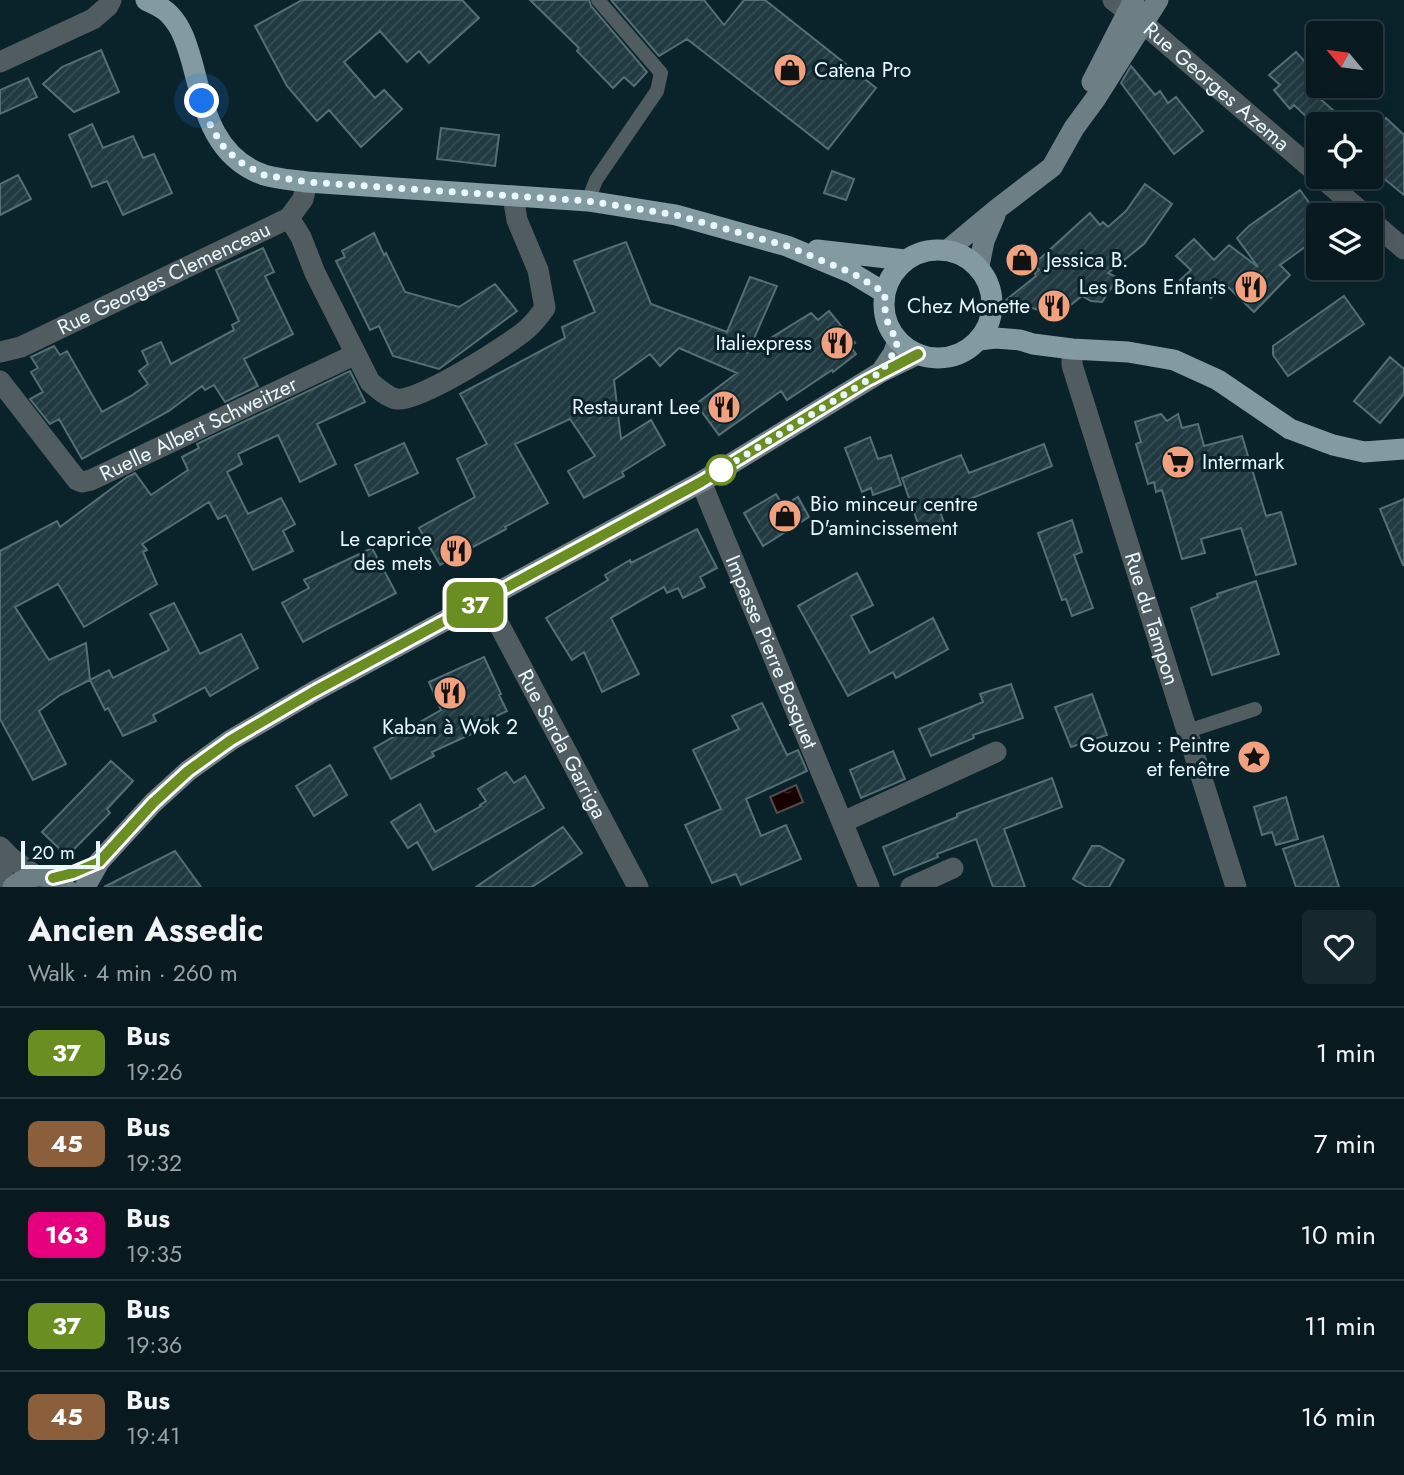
<!DOCTYPE html>
<meta charset="utf-8">
<style>
:root{--surface:#081a20;--page:#16272d;--text:#f1f3f6;--muted:#98a1a5;--line:#29383e}
body{margin:0;font-family:Jost,sans-serif;background:var(--page);color:var(--text);height:100vh;display:flex;flex-direction:column;font-size:26px;white-space:nowrap}
*{box-sizing:border-box;margin:0}
p{font-size:23px;color:var(--muted)}
.icon{flex:none;width:38px;height:38px;fill:none;stroke:currentColor;stroke-width:2;stroke-linecap:round;stroke-linejoin:round}
.map{position:relative;height:887px;overflow:hidden}
.sheet{display:flex;flex-direction:column;background:var(--surface);flex:1}
.sheet>*{flex:none}
.badge{padding:0 14px;border-radius:10px;font-size:24px;line-height:46px}
.needle{width:46px;rotate:299deg}
.fabs{position:absolute;left:1306px;top:21px;display:grid;gap:14px}
.fabs a{display:grid;place-items:center;width:77px;height:77px;border-radius:7px;background:var(--surface);box-shadow:0 7px 28px #0002,0 0 0 2px var(--line);font-size:35px}
.scale{position:absolute;left:21px;bottom:18px;width:79px;box-sizing:border-box;padding-left:7px;border:4px solid #e9f8fc;border-top:0;font-size:19px;line-height:24px;white-space:nowrap;color:#e9f8fc;-webkit-text-stroke:5px #0a232a;paint-order:stroke}
.you{position:absolute;width:35px;height:35px;margin:-18px;border:5px solid #fff;border-radius:50%;background:#1a73e8;box-shadow:0 0 0 10px #1a73e833}
.map>.badge{position:absolute;translate:-50% -50%;box-shadow:0 0 0 4px #fff}
.round{display:grid;place-items:center;flex:none;width:74px;height:74px;border-radius:7px;background:var(--page)}
.summary{display:flex;align-items:center;justify-content:space-between;height:119px;padding:0 28px}
h1{font-size:33px;font-weight:700;line-height:52px}
ul{padding:0;list-style:none}
li{display:flex;align-items:center;gap:21px;height:91px;padding:0 28px;border-top:2px solid var(--line)}
li div{flex:1}
li b{display:block;font-size:26px}
li em{font-style:normal}
li .badge{min-width:77px;font-weight:700;text-align:center}
.map>svg:first-child{display:block}
.water{fill:url(#water-ripples);stroke:#554a4c;stroke-width:2}
.building{fill:url(#building-hatch);stroke:#546e76;stroke-width:2}
.lines{fill:none;stroke-linecap:round;stroke-linejoin:round}
.lane{stroke:#515c60;stroke-width:14}
.street{stroke:#515c60;stroke-width:21}
.secondary{stroke:#6d7f84;stroke-width:21}
.primary{stroke:#839aa1;stroke-width:21}
.line-casing{stroke:#fff;stroke-width:16}
.line{stroke:#6b8e23;stroke-width:10}
.walk{stroke:#e9f8fc;stroke-width:7;stroke-dasharray:0 12.6}
.stop-dot{fill:#fff;stroke:#6b8e23;stroke-width:3.5}
.labels{text-anchor:middle;dominant-baseline:central;stroke-width:6;stroke-linejoin:round;paint-order:stroke}
.poi-label{font-size:21px;fill:#e9f8fc;stroke:#0a232a;text-anchor:end}
.street-label{font-size:21px;fill:#e9f8fc;stroke:#0a232a}
</style>
<div class="map">
<svg width="1404" height="887" viewBox="0 0 1404 887">
<defs>
<pattern id="water-ripples" width="26" height="14" patternUnits="userSpaceOnUse" patternTransform="scale(1.75)"><rect width="26" height="14" fill="#160000"/><path d="M2 4q2-2 4 0t4 0M15 11q2-2 4 0t4 0" fill="none" stroke="#382626"/></pattern>
<pattern id="building-hatch" width="6" height="6" patternUnits="userSpaceOnUse" patternTransform="scale(1.75)"><rect width="6" height="6" fill="#213a41"/><path d="M-1 1l2-2M0 6l6-6M5 7l2-2" fill="none" stroke="#364e54"/></pattern>
</defs>
<rect width="100%" height="100%" fill="#0a232a"/>
<path class="water" d="M796,785L803,802L777,813L770,797Z"/>
<path class="building" d="M302,0H462L479,18L429,63L419,51L407,62L380,31L344,62L375,98L384,90L402,109L361,147L329,110L317,121L287,86L255,26Z
M530,0H589L591,6L647,72L634,86L624,77L613,88L577,51L579,48Z
M611,0H704L724,25L744,0H765L876,88L828,149L687,39L659,56Z
M101,50L119,92L74,112L43,84L62,67Z
M1296,52L1318,76V97L1349,124H1314L1294,105L1290,109L1274,90L1280,85L1269,75Z
M1131,66L1155,95L1160,91L1168,103L1176,97L1203,131L1174,154L1121,83Z
M28,78L37,97L0,114V90Z
M1386,118L1404,135V195L1370,167V137Z
M92,124L103,148L133,136L143,158L154,154L172,193L123,215L107,181L92,187L69,135Z
M441,128L499,135L495,166L437,159Z
M832,171L854,179L846,200L824,193Z
M18,175L31,199L0,215V184Z
M1145,184L1172,204L1144,244L1108,273L1118,278L1102,302L1091,301L1082,296L1062,312L1052,301L1042,311L1006,300L1036,276L1035,274L1039,270L1034,264L1090,213L1100,225L1103,222L1108,227L1126,211Z
M1300,190L1318,215V230L1305,239L1309,244L1280,265L1290,275L1254,312L1225,284L1211,298L1202,289L1195,295L1180,280L1191,270L1176,256L1194,239L1214,260L1229,245L1258,267L1237,238L1249,226Z
M374,233L384,255L386,253L405,292L459,307L495,284L517,311L439,369L393,356L379,326L370,330L336,261L345,257L342,251Z
M626,242L651,304L727,332L750,277L777,286L748,352L811,313L818,320L829,311L855,343L850,346L856,354L833,372L832,370L787,400L781,391L719,435L696,404L737,373L679,348L660,366L650,354L614,380L621,439L651,420L665,445L622,472L624,476L584,498L568,471L595,456L570,419L515,444L548,503L505,527L506,529L440,565L419,528L475,497L457,459L487,444L460,394L565,338L562,327L595,312L574,261Z
M263,248L274,272L265,276L293,334L244,359L258,386L225,402L214,385L205,390L202,386L169,411L82,459L59,419L50,424L30,399L43,392L31,372L38,368L31,357L54,346L60,355L67,351L102,412L131,396L148,384L139,371L148,364L142,351L161,342L171,364L234,330L232,325L239,321L216,270Z
M1344,296L1364,324L1288,376L1273,355V346Z
M1390,357L1404,369V394L1380,423L1354,401Z
M350,371L365,402L317,424L336,464L300,482L278,435L238,454L242,464L227,472L248,514L281,498L295,524L283,531L293,551L253,570L226,515L218,519L209,502L142,544L147,550L143,552L157,584L84,627L58,584L15,607L49,660L86,643L90,680L60,695L39,711L66,764L33,780L0,719V551L57,521L60,527L127,477L135,473L151,495L188,470L182,457L199,448L197,444Z
M1161,414L1167,421L1178,414L1182,428L1198,424L1204,446L1242,436L1266,516L1281,512L1296,564L1256,575L1241,528L1201,539L1205,553L1182,559L1162,490L1156,492L1154,482L1148,484L1136,444L1141,442L1135,422Z
M870,437L878,459L891,455L901,485L873,495L871,488L862,492L845,448Z
M404,443L418,473L369,496L355,465Z
M1044,444L1052,466L940,511L945,526L922,535L902,478L961,455L969,473Z
M776,494L783,506L798,497L809,517L763,546L744,513Z
M1404,499V565H1403L1380,509Z
M1072,520L1082,552L1074,555L1093,608L1072,616L1066,599L1062,600L1038,533Z
M697,529L717,568L700,577L705,587L683,598L678,588L667,593L664,587L611,618L639,674L602,692L584,652L572,660L546,618L608,580L605,575L630,560L631,563Z
M372,548L396,593L303,642L282,603L309,588L304,580Z
M857,573L873,605L851,616L870,653L933,618L948,649L896,678L893,672L848,696L798,606Z
M1256,581L1279,654L1212,675L1191,608L1218,597L1217,594Z
M174,603L200,654L241,634L258,668L210,696L205,687L153,715L156,721L123,736L108,708L105,710L90,680L109,670L113,678L169,650L150,614Z
M484,657L501,694L499,695L507,711L475,726L478,731L432,752L434,756L391,779L374,748L441,710L429,682Z
M1011,684L1023,718L973,735L974,738L931,756L919,729L983,702L980,694Z
M1092,694L1107,735L1071,747L1055,707Z
M762,703L787,755L798,750L807,771L746,799L761,836L786,825L801,859L741,885L736,874L712,883L685,825L721,809L693,750L739,729L732,716Z
M893,751L905,779L861,798L850,770Z
M111,761L133,781L107,809L110,813L67,856L42,832Z
M330,765L347,795L314,816L296,786Z
M506,772L514,783L525,776L544,808L433,870L417,842L408,848L391,822L420,804L435,832L481,806L480,805L486,801L478,789Z
M1052,778L1062,807L1004,829L1025,887H993L976,839L937,854L938,857L894,875L883,847L957,817V814Z
M1286,797L1298,839L1276,845L1272,832L1262,835L1254,807Z
M563,827L582,853L532,887H476Z
M1323,836L1339,887H1296L1283,849Z
M1092,846H1100L1124,860L1109,887H1087L1073,879Z
M175,851L201,887H104Z"/>
<g class="lines">
<path class="lane" d="M588,201L596,180L657,91L661,73L598,0
M1188,731L1255,709"/>
<g class="street">
<path id="s1" d="M1113,0L1151,30L1318,174"/>
<path d="M0,62L93,19L108,6L111,0"/>
<path d="M1321,177L1365,215"/>
<path d="M289,218L301,237L315,273L370,382C377,388 388,398 397,399C419,402 509,345 527,329C534,323 540,315 545,308L538,270L517,220L513,196"/>
<path d="M1370,220L1404,249"/>
<path id="s2" d="M1072,349V365L1236,887"/>
<path id="s3" d="M0,352L21,347L289,218L303,199L307,182"/>
<path id="s4" d="M0,381L77,480L82,482L91,480L356,354"/>
<path id="s5" d="M701,482L869,887"/>
<path id="s6" d="M486,600L638,887"/>
<path d="M843,822L996,752"/>
<path d="M0,847L11,858L36,876"/>
<path d="M0,863L5,887"/>
<path d="M911,887L953,868"/>
</g>
<path class="secondary" d="M1092,82L1134,0
M949,249L997,209L1052,167L1074,128L1096,98L1158,0
M979,266L984,241L995,215
M881,372L893,354L898,341
M13,887C29,873 49,872 65,887
M85,887L99,862L153,803L188,771L231,740L313,692L701,482L881,372L918,354"/>
<path class="primary" d="M146,0C154,4 164,8 169,14C182,27 187,45 192,62C204,108 213,157 264,175C277,179 293,180 307,182L588,201L676,215L787,246L852,273L885,293
M884 304a54 54 0 1 1 108 0a54 54 0 1 1-108 0Z
M817,250L905,260
M979,340L995,338L1020,340L1033,344L1072,349L1128,352L1174,360L1218,380L1290,429L1333,445L1364,452L1404,449"/>
</g>
<g class="lines">
<defs>
<path id="line" d="M53,878L73,873L99,862L153,803L188,771L231,740L313,692L701,482L866,381L918,354"/>
</defs>
<use href="#line" class="line-casing"/>
<use href="#line" class="line"/>
<path class="walk" d="M202,101L211,127L225,149L243,164L264,175L307,182L588,201L676,215L787,246L852,273L885,293C884,314 886,324 898,341L893,354L881,372L721,470"/>
</g>
<defs>
<symbol id="shop-disc" viewBox="-11 -11 22 22"><circle r="9.5" fill="#f1a17d" stroke="#0a232a"/><path d="M-5-2.5h2.3a2.7 3.5 0 0 1 5.4 0H5L5.5 6h-11ZM-1.5-2.5h3a1.5 2.3 0 0 0-3 0Z" fill="#111"/></symbol>
<symbol id="restaurant-disc" viewBox="-11 -11 22 22"><circle r="9.5" fill="#f1a17d" stroke="#0a232a"/><path d="M-5-6h1v4h1v-4h1v4h1v-4h1v5L-1.5 .5V6h-2V.5L-5-1ZM5-6V6H3V1.5H1.5Q1.5-4 5-6Z" fill="#111"/></symbol>
<symbol id="supermarket-disc" viewBox="-11 -11 22 22"><circle r="9.5" fill="#f1a17d" stroke="#0a232a"/><path d="M-6-5.5h2.5l.6 2H6L4.5 2H-2.5L-4.4-4H-6ZM-1.5 3.2a1.3 1.3 0 1 0 .1 0ZM3 3.2a1.3 1.3 0 1 0 .1 0Z" fill="#111"/></symbol>
<symbol id="sight-disc" viewBox="-11 -11 22 22"><circle r="9.5" fill="#f1a17d" stroke="#0a232a"/><path d="M0-6L1.8-2.2L6-1.7L2.9 1.2L3.7 5.4L0 3.3L-3.7 5.4L-2.9 1.2L-6-1.7L-1.8-2.2Z" fill="#111"/></symbol>
</defs>
<g fill-rule="evenodd">
<use href="#shop-disc" x="771" y="51" width="38" height="38"/>
<use href="#shop-disc" x="1003" y="241" width="38" height="38"/>
<use href="#restaurant-disc" x="1232" y="268" width="38" height="38"/>
<use href="#restaurant-disc" x="1035" y="287" width="38" height="38"/>
<use href="#restaurant-disc" x="818" y="324" width="38" height="38"/>
<use href="#restaurant-disc" x="705" y="388" width="38" height="38"/>
<use href="#supermarket-disc" x="1159" y="443" width="38" height="38"/>
<use href="#shop-disc" x="766" y="497" width="38" height="38"/>
<use href="#restaurant-disc" x="437" y="532" width="38" height="38"/>
<use href="#restaurant-disc" x="431" y="674" width="38" height="38"/>
<use href="#sight-disc" x="1235" y="738" width="38" height="38"/>
</g>
<circle class="stop-dot" cx="721" cy="470" r="14"/>
<g class="labels">
<g class="poi-label">
<text x="814" y="70" text-anchor="start">Catena Pro</text>
<text x="1046" y="260" text-anchor="start">Jessica B.</text>
<text x="1226" y="287">Les Bons Enfants</text>
<text x="1030" y="306">Chez Monette</text>
<text x="812" y="343">Italiexpress</text>
<text x="700" y="407">Restaurant Lee</text>
<text x="1202" y="462" text-anchor="start">Intermark</text>
<text x="810" y="504" text-anchor="start">Bio minceur centre<tspan x="810" dy="24">D'amincissement</tspan></text>
<text x="432" y="539">Le caprice<tspan x="432" dy="24">des mets</tspan></text>
<text x="450" y="727" text-anchor="middle">Kaban à Wok 2</text>
<text x="1230" y="745">Gouzou : Peintre<tspan x="1230" dy="24">et fenêtre</tspan></text>
</g>
<g class="street-label">
<text stroke="none"><textPath href="#s1" startOffset="135">Rue Georges Azema</textPath></text>
<text stroke="none"><textPath href="#s3" startOffset="180">Rue Georges Clemenceau</textPath></text>
<text stroke="none"><textPath href="#s4" startOffset="259">Ruelle Albert Schweitzer</textPath></text>
<text stroke="none"><textPath href="#s2" startOffset="282">Rue du Tampon</textPath></text>
<text stroke="none"><textPath href="#s5" startOffset="184">Impasse Pierre Bosquet</textPath></text>
<text stroke="none"><textPath href="#s6" startOffset="163">Rue Sarda Garriga</textPath></text>
</g>
</g>
</svg>
<div class="fabs">
<a><svg class="needle" viewBox="-14 -14 28 28"><path d="M0-13l5 13h-10z" fill="#e53935"/><path d="M0 13l5-13h-10z" fill="#98a1a5"/></svg></a>
<a><svg class="icon" aria-label="locate" viewBox="0 0 24 24"><circle cx="12" cy="12" r="6"/><path d="M12 2v4M12 18v4M2 12h4M18 12h4"/></svg></a>
<a><svg class="icon" aria-label="layers" viewBox="0 0 24 24"><path d="M12 4l9 5-9 5-9-5zM3 14l9 5 9-5"/></svg></a>
</div>
<div class="scale">20 m</div>
<div class="you" style="left:202px;top:101px"></div>
<b class="badge" style="left:475px;top:605px;background:#6b8e23;color:#fff">37</b>
</div>
<section class="sheet">
<div class="summary"><div><h1>Ancien Assedic</h1><p>Walk · 4 min · 260 m</p></div><a class="round"><svg class="icon" aria-label="heart" viewBox="0 0 24 24"><path d="M12 20l-8-8c-3-5 5-10 8-4 3-6 11-1 8 4z"/></svg></a></div>
<ul>
<li><span class="badge" style="background:#6b8e23;color:#fff">37</span><div><b>Bus</b><p>19:26</p></div><em>1 min</em></li>
<li><span class="badge" style="background:#8b5e3c;color:#fff">45</span><div><b>Bus</b><p>19:32</p></div><em>7 min</em></li>
<li><span class="badge" style="background:#e6007e;color:#fff">163</span><div><b>Bus</b><p>19:35</p></div><em>10 min</em></li>
<li><span class="badge" style="background:#6b8e23;color:#fff">37</span><div><b>Bus</b><p>19:36</p></div><em>11 min</em></li>
<li><span class="badge" style="background:#8b5e3c;color:#fff">45</span><div><b>Bus</b><p>19:41</p></div><em>16 min</em></li>
</ul>
</section>
